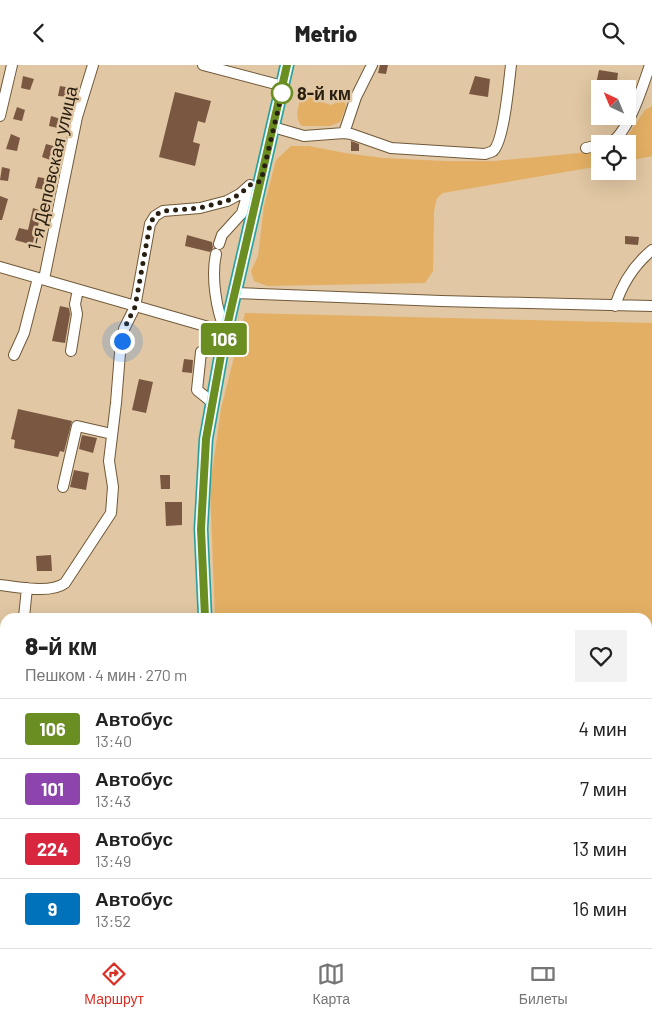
<!DOCTYPE html>
<html lang="ru">
<meta charset="utf-8">
<style>
:root{--surface:#fff;--page:#f2f2f2;--text:#222;--muted:#767676;--line:#e0e0e0;--accent:#d93025}
body{margin:0;font-family:Barlow,sans-serif;background:var(--page);color:var(--text);height:100vh;display:flex;flex-direction:column;font-size:19px;white-space:nowrap}
*{box-sizing:border-box;margin:0}
p{font-size:16px;color:var(--muted)}
.icon{flex:none;width:28px;height:28px;fill:none;stroke:currentColor;stroke-width:2;stroke-linecap:round;stroke-linejoin:round}
.map{position:relative;flex:1;overflow:hidden}
.panel{position:absolute;left:0px;top:548px;width:652px;height:336px;display:flex;flex-direction:column;background:var(--surface);border-radius:15px 15px 0 0;box-shadow:0 5px 20px #0002}
.panel>*{flex:none}
.badge{padding:0 10px;border-radius:4px;font-size:18px;line-height:32px}
.needle{width:32px;rotate:316deg}
.controls{position:absolute;left:591px;top:15px;display:grid;gap:10px}
.controls a{display:grid;place-items:center;width:45px;height:45px;border-radius:0px;background:var(--surface);box-shadow:0 5px 20px #0002;font-size:25px}
.you{position:absolute;width:25px;height:25px;margin:-12px;border:4px solid #fff;border-radius:50%;background:#1a73e8;box-shadow:0 0 0 8px #1a73e833}
.map>.badge{position:absolute;translate:-50% -50%;box-shadow:0 0 0 2px #fff}
.round{display:grid;place-items:center;flex:none;width:52px;height:52px;border-radius:0px;background:var(--page)}
.overview{display:flex;align-items:center;justify-content:space-between;height:85px;padding:0 25px}
h1{font-size:24px;font-weight:800;line-height:38px}
ul{padding:0;list-style:none}
li{display:flex;align-items:center;gap:15px;height:60px;padding:0 25px;border-top:1px solid var(--line)}
li div{flex:1}
li b{display:block;font-size:19px}
li em{font-style:normal}
li .badge{min-width:55px;font-weight:700;text-align:center}
header{display:flex;justify-content:space-between;align-items:center;height:65px;padding:0 25px;background:var(--surface);font-size:22px;font-weight:800}
.tab-bar{display:flex;justify-content:space-around;align-items:center;height:70px;border-top:1px solid var(--line);background:var(--surface);font-size:14px;color:var(--muted)}
.tab-bar a{display:grid;justify-items:center;gap:2px}
.tab-bar .active{color:var(--accent)}
.map>svg:first-child{display:block}
.green{fill:#e3af64}
.building{fill:#795741}
.lines{fill:none;stroke-linecap:round;stroke-linejoin:round}
.minor-casing{stroke:#705939;stroke-width:12}
.major-casing{stroke:#2c9e9a;stroke-width:15}
.minor{stroke:#fff;stroke-width:10}
.major{stroke:#82eeee;stroke-width:12}
.rail{stroke:#403524;stroke-width:2.5}
.line-casing{stroke:#fff;stroke-width:11}
.line{stroke:#6b8e23;stroke-width:8}
.walk{stroke:#281f11;stroke-width:5;stroke-dasharray:0 9}
.stop-dot{fill:#fff;stroke:#6b8e23;stroke-width:2.5}
.labels{text-anchor:middle;dominant-baseline:central;stroke-width:5;stroke-linejoin:round;paint-order:stroke}
.stop-label{font-size:18px;font-weight:bold;fill:#281f11;stroke:#e1c7a3;text-anchor:start}
.street-label{font-size:18px;fill:#281f11;stroke:#e1c7a3}
</style>
<header><svg class="icon" aria-label="back" viewBox="0 0 24 24"><path d="M15 5l-7 7 7 7"/></svg>Metrio<svg class="icon" aria-label="search" viewBox="0 0 24 24"><circle cx="10" cy="10" r="6"/><path d="M15 15l6 6"/></svg></header>
<div class="map">
<svg width="652" height="883" viewBox="0 0 652 883">
<rect width="100%" height="100%" fill="#e1c7a3"/>
<path class="green" d="M305,27L322,37L331,40L342,35L345,38L346,42L340,57L330,61H302C293,53 299,40 302,29Z
M652,41V91L628,96V79H613L628,70L645,45Z
M291,81H309L345,88L383,93L445,96H494L600,86V101L443,128L437,133L434,146L433,206L425,218L267,221L254,216L251,206L258,191L264,141L276,95Z
M245,248L652,258V883H225V879H648V552H215L210,422L221,344Z"/>
<path class="building" d="M380,0H388L386,9L378,8Z
M599,5L618,8L617,16H613L612,22L596,19Z
M23,11L34,14L30,25L21,23Z
M475,11L490,14L488,32L469,29Z
M60,21L71,23L69,32L58,31Z
M175,27L211,36L205,58L198,56L193,77L200,79L195,101L159,92Z
M17,42L25,45L22,56L13,54Z
M51,51L64,55L62,64L49,61Z
M11,69L20,73L17,86L6,84Z
M351,76L359,79V86H351Z
M46,79L57,82L53,96L42,92Z
M2,102L10,104L8,116L0,115Z
M38,112L49,114L46,125L35,123Z
M0,131L8,134L2,155H0Z
M33,143L42,146L33,180L15,175L19,163L28,165Z
M187,170L212,177L213,183L210,187L185,181Z
M625,171L639,172L638,180L625,179Z
M60,241L69,243L70,249L65,278L52,276Z
M184,294L193,295L192,308L182,307Z
M139,314L153,317L146,348L132,345Z
M18,344L72,356L64,387L60,386L58,392L14,383L15,375L11,374Z
M82,370L97,373L93,388L79,384Z
M74,405L89,408L86,425L70,422Z
M160,410H170V424H161Z
M165,437H182V460L166,461Z
M51,490L52,506H37L36,491Z"/>
<g class="lines">
<defs>
<path id="minor" d="M203,0L283,21
M0,51L12,0
M273,62L304,71L344,68L351,69L391,83L485,89C488,88 491,87 493,86C504,77 509,16 511,0
M344,68L356,32L372,0
M608,79C628,71 643,20 650,0
M586,83L600,80
M219,179L222,170L242,148L250,121
M216,189C211,211 216,246 226,267
M0,202L226,267
M44,214L77,52L93,0
M235,228L441,236L652,241
M615,241C622,219 634,200 652,185
M71,286L77,249L75,239L78,225
M14,290L24,268L38,213
M213,338L197,325L201,287L222,284
M63,422L77,361L112,369
M0,520C18,522 51,529 65,518L111,448L113,422L109,396L116,338L120,288L124,264L135,242L150,159L155,151L163,146L200,143L227,136L240,129L250,120
M24,552L27,523
M0,604L5,602"/>
<path id="major" d="M205,552L201,464L206,374L223,279L287,0
M214,879V883"/>
</defs>
<use href="#minor" class="minor-casing"/>
<use href="#major" class="major-casing"/>
<use href="#minor" class="minor"/>
<use href="#major" class="major"/>
<path class="rail" d="M0,724L5,717"/>
</g>
<g class="lines">
<defs>
<path id="line" d="M205,552L201,464L206,374L223,279L287,0"/>
</defs>
<use href="#line" class="line-casing"/>
<use href="#line" class="line"/>
<path class="walk" d="M122,276L124,264L135,242L150,159L155,150L163,146L200,143L227,136L240,129L250,120L261,116L282,28"/>
</g>
<circle class="stop-dot" cx="282" cy="28" r="10"/>
<g class="labels">
<g class="stop-label">
<text x="297" y="28">8-й км</text>
</g>
<g class="street-label">
<text transform="translate(52 103) rotate(-77)">1-я Деповская улица</text>
</g>
</g>
</svg>
<div class="controls">
<a><svg class="needle" viewBox="-14 -14 28 28"><path d="M0-13l5 13h-10z" fill="#e53935"/><path d="M0 13l5-13h-10z" fill="#767676"/></svg></a>
<a><svg class="icon" aria-label="locate" viewBox="0 0 24 24"><circle cx="12" cy="12" r="6"/><path d="M12 2v4M12 18v4M2 12h4M18 12h4"/></svg></a>
</div>
<div class="you" style="left:122px;top:276px"></div>
<b class="badge" style="left:224px;top:274px;background:#6b8e23;color:#fff">106</b>
<section class="panel">
<div class="overview"><div><h1>8-й км</h1><p>Пешком · 4 мин · 270 m</p></div><a class="round"><svg class="icon" aria-label="heart" viewBox="0 0 24 24"><path d="M12 20l-8-8c-3-5 5-10 8-4 3-6 11-1 8 4z"/></svg></a></div>
<ul>
<li><span class="badge" style="background:#6b8e23;color:#fff">106</span><div><b>Автобус</b><p>13:40</p></div><em>4 мин</em></li>
<li><span class="badge" style="background:#8e44ad;color:#fff">101</span><div><b>Автобус</b><p>13:43</p></div><em>7 мин</em></li>
<li><span class="badge" style="background:#d7263d;color:#fff">224</span><div><b>Автобус</b><p>13:49</p></div><em>13 мин</em></li>
<li><span class="badge" style="background:#0072bc;color:#fff">9</span><div><b>Автобус</b><p>13:52</p></div><em>16 мин</em></li>
</ul>
</section>
</div>
<nav class="tab-bar">
<a class="active"><svg class="icon" aria-label="directions" viewBox="0 0 24 24"><path d="M12 3l9 9-9 9-9-9zM9 14v-3h6M13 9l2 2-2 2"/></svg>Маршрут</a>
<a><svg class="icon" aria-label="map" viewBox="0 0 24 24"><path d="M3 6l6-2 6 2 6-2v14l-6 2-6-2-6 2zM9 4v14M15 6v14"/></svg>Карта</a>
<a><svg class="icon" aria-label="tickets" viewBox="0 0 24 24"><path d="M3 7h18v10H3zM15 7v10"/></svg>Билеты</a>
</nav>
